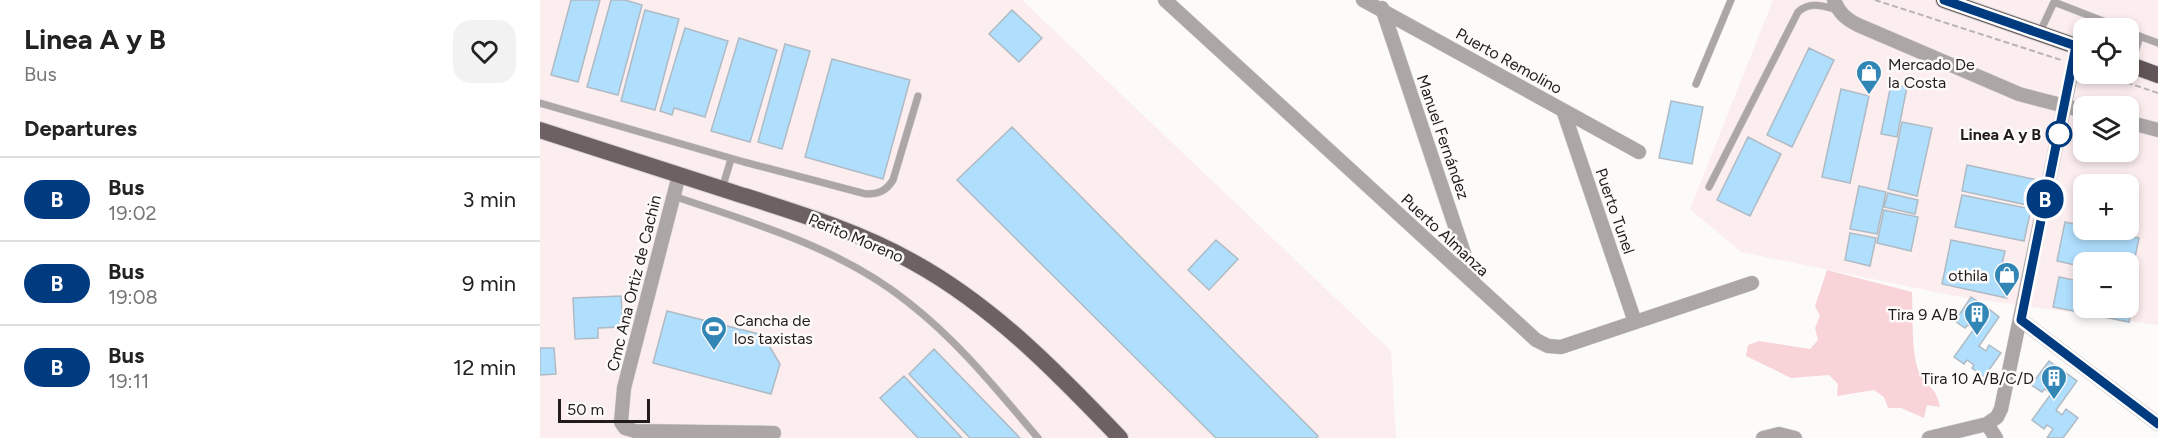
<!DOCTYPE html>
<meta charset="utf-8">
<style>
:root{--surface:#fff;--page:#f2f2f2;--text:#222;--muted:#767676;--line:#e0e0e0}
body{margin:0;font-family:Figtree,sans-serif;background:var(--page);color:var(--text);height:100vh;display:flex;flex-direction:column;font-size:22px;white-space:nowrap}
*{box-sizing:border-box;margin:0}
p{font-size:20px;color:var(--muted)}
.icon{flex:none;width:33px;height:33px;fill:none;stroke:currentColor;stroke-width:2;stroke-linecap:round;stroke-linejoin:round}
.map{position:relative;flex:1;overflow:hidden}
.details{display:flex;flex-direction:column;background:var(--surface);width:540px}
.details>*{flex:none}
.badge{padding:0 12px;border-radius:20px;font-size:21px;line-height:39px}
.controls{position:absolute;left:1533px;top:18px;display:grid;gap:12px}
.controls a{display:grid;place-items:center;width:66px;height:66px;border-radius:12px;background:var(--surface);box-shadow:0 3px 9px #0003;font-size:30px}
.scale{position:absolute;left:18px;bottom:15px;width:92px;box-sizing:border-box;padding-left:6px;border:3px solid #221c1d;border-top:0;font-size:16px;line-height:21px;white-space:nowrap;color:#221c1d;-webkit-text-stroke:4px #fdfafa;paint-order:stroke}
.map>.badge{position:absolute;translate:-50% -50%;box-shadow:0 0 0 3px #fff}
h2{padding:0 24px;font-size:22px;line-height:54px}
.round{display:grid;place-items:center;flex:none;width:63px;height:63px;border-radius:18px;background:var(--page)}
.overview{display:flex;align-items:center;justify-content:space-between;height:102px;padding:0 24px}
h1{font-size:28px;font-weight:700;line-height:45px}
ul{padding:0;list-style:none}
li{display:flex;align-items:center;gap:18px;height:84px;padding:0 24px;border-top:2px solid var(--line)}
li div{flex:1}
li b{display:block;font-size:22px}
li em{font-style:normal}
li .badge{min-width:66px;font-weight:700;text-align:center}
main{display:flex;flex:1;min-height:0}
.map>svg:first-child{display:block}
.built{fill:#fcedef;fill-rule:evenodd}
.green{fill:#f8d4d9}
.building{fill:#b0defd;stroke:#afbbc4;stroke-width:1.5}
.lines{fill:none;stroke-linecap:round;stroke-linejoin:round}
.service-casing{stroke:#dad6d7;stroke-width:8}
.minor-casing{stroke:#dad6d7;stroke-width:15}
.primary-casing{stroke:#dad6d7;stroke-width:18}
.trunk-casing{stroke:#dad6d7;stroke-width:18}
.path{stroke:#b8b4b4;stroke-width:2;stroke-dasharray:6 3;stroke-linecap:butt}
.service{stroke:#ada6a7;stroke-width:7}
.minor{stroke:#ada6a7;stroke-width:14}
.primary{stroke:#6d6163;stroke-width:16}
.trunk{stroke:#625557;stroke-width:16}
.line-casing{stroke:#fff;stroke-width:14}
.line{stroke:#003b80;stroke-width:9}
.stop-dot{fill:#fff;stroke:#003b80;stroke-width:3}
.labels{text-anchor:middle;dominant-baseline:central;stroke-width:5;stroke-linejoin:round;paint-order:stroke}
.street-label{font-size:16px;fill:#221c1d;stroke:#fdfafa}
.poi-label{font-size:16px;fill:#221c1d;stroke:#fdfafa;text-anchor:end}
.stop-label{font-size:16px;font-weight:bold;fill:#221c1d;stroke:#fdfafa;text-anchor:end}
</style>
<main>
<section class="details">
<div class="overview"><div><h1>Linea A y B</h1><p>Bus</p></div><a class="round"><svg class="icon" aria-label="heart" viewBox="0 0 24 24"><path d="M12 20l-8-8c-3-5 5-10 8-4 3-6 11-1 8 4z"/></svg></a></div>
<h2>Departures</h2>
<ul>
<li><span class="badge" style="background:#003b80;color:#fff">B</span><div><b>Bus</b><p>19:02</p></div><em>3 min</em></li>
<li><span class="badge" style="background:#003b80;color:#fff">B</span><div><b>Bus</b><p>19:08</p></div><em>9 min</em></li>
<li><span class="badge" style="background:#003b80;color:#fff">B</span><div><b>Bus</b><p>19:11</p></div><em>12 min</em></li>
</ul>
</section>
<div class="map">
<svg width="1618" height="438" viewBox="0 0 1618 438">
<rect width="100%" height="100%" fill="#fdfafa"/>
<path class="built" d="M0,0H482L851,351L856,438H0Z
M1233,0H1618V325L1415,296L1201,252L1150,209ZM1544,28H1588V74H1544ZM1544,106H1588V152H1544ZM1544,184H1588V230H1544ZM1544,262H1588V308H1544Z"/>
<path class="green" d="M1287,270L1372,292C1373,313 1371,353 1379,372C1386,388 1396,385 1400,407L1387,405L1384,418L1361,408H1348L1344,397L1334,390L1297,396L1298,384L1289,375L1251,378L1206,356L1208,345L1219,341L1270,349L1278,340L1275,328L1280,316L1275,306Z"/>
<path class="building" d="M31,0H60L38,82L11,75Z
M71,0H85L102,5L78,95L47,87Z
M105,10L139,19L115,110L81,101Z
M472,10L502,38L479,62L449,34Z
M145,28L188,41L165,117L134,108L132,115L120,111Z
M199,38L237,50L210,142L171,131Z
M245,44L270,51L242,149L218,142Z
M1269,48L1294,60L1252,147L1227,135Z
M292,59L370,80L343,179L265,157Z
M1351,84L1367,87L1357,137L1341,134Z
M1301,89L1329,96L1310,183L1282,177Z
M1131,101L1163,107L1152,164L1119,158Z
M1362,122L1392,128L1377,196L1348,189Z
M472,127L778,436L777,438H676L417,180Z
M1208,137L1241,154L1210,216L1177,200Z
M1427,165L1498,180L1492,206L1422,191Z
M1319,186L1346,192L1337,234L1310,229Z
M1348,193L1378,200L1375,214L1344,207Z
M1422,195L1491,209L1484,241L1415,227Z
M1344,210L1378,217L1371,251L1337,243Z
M1525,222L1544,226V230H1558L1599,238L1591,277H1588V262H1544V267L1517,261Z
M1310,233L1336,238L1330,266L1305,260Z
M676,240L698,259L669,290L648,270Z
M1411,240L1465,251L1460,273L1472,276L1467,298L1402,284Z
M1519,277L1544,282V308H1588V291L1595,292L1589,322L1513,307Z
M81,296L83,327L58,328V338L35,339L33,298Z
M1431,297L1443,305L1438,311L1444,315L1449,309L1459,317L1439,346L1446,351L1449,345L1461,353L1444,377L1432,368L1434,365L1427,360L1424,364L1414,357L1434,329L1428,325L1425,328L1415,321Z
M127,311L223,335L240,364L231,394L113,363Z
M0,348H14L16,374L0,375Z
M394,349L480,438H430L369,374Z
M1509,361L1520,369L1515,375L1521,380L1526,373L1537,381L1516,410L1522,415L1526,409L1538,418L1523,438H1507L1513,429L1507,425L1504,429L1492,420L1511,394L1505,389L1502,392L1491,385Z
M364,376L422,438H378L340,398Z"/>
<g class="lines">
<defs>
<path id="service" d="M1500,32L1514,2L1581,28
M1588,32L1618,43
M1591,65L1600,36
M1156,84L1191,0
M0,103L204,162L326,194C339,194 346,191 353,180L378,96
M1169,187L1258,12C1270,1 1283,6 1298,10
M182,189L191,159
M133,196C214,223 301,248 369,303C419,342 457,390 498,438"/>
<path id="minor" d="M625,0L996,340L1008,346L1021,347L1212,283
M823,0L1099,152
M1294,0C1299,13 1306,19 1318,25L1479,94L1544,111
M842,8L934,283
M1023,110L1095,322
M1588,122L1618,130
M139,175L84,388L81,422L85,428L95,431L234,433
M1481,320L1618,424
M1447,424L1456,438
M1223,438L1239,434L1255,438
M1389,438L1447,424L1457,417L1461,409L1537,46"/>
<path id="primary" d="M0,130C65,151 130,172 195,193C255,212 318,231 373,262C453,306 517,372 580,438"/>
<path id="trunk" d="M1404,0L1544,49
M1588,64L1618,75"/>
</defs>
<use href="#service" class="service-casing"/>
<use href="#minor" class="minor-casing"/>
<use href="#primary" class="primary-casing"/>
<use href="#trunk" class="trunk-casing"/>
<path class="path" d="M1335,0L1521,60
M1561,74L1618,93"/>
<use href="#service" class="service"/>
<use href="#minor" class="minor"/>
<use href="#primary" class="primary"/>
<use href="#trunk" class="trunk"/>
</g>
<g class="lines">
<defs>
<path id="line" d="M1404,0L1536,46L1481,320L1618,424"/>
</defs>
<use href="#line" class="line-casing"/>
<use href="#line" class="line"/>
</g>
<defs>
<symbol id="shop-pin" viewBox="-11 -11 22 30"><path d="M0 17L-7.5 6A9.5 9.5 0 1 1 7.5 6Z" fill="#3286b6" stroke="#fdfafa"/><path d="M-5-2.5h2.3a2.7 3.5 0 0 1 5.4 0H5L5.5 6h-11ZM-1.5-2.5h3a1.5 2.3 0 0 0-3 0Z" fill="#fff"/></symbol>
<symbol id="building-pin" viewBox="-11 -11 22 30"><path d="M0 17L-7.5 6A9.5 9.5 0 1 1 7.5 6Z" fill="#3286b6" stroke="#fdfafa"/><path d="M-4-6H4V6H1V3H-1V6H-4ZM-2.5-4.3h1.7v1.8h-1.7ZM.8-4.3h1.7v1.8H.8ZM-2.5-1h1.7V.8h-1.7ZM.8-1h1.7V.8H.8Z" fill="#fff"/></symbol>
<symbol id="stadium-pin" viewBox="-11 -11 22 30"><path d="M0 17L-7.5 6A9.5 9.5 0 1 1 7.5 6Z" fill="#3286b6" stroke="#fdfafa"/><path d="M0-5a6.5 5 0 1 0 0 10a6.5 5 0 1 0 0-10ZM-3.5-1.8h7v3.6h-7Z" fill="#fff"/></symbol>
</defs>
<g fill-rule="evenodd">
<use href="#shop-pin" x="1314" y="58" width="30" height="40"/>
<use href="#shop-pin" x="1452" y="260" width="30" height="40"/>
<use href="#building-pin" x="1422" y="299" width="30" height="40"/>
<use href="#stadium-pin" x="159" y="314" width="30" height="40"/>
<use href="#building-pin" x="1499" y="363" width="30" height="40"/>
</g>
<circle class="stop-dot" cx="1519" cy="134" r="12"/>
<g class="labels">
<g class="street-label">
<text transform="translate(969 61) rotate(29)">Puerto Remolino</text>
<text transform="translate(903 137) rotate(71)">Manuel Fernández</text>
<text transform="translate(1075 211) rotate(71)">Puerto Tunel</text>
<text transform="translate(905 235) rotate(43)">Puerto Almanza</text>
<text transform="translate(316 238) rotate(23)">Perito Moreno</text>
<text transform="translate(94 283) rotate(-76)">Cmc Ana Ortiz de Cachin</text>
</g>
<g class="poi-label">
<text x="1348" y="64" text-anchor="start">Mercado De<tspan x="1348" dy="18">la Costa</tspan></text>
<text x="1448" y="275">othila</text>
<text x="1418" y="314">Tira 9 A/B</text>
<text x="194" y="320" text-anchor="start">Cancha de<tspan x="194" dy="18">los taxistas</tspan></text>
<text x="1494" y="378">Tira 10 A/B/C/D</text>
</g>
<g class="stop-label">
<text x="1501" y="134">Linea A y B</text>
</g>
</g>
</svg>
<div class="controls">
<a><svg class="icon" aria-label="locate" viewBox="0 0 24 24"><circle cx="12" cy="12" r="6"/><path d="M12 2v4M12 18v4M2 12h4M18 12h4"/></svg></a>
<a><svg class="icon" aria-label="layers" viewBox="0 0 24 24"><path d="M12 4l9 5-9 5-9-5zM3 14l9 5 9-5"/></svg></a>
<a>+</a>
<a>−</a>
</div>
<div class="scale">50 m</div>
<b class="badge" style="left:1505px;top:199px;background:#003b80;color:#fff">B</b>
</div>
</main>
